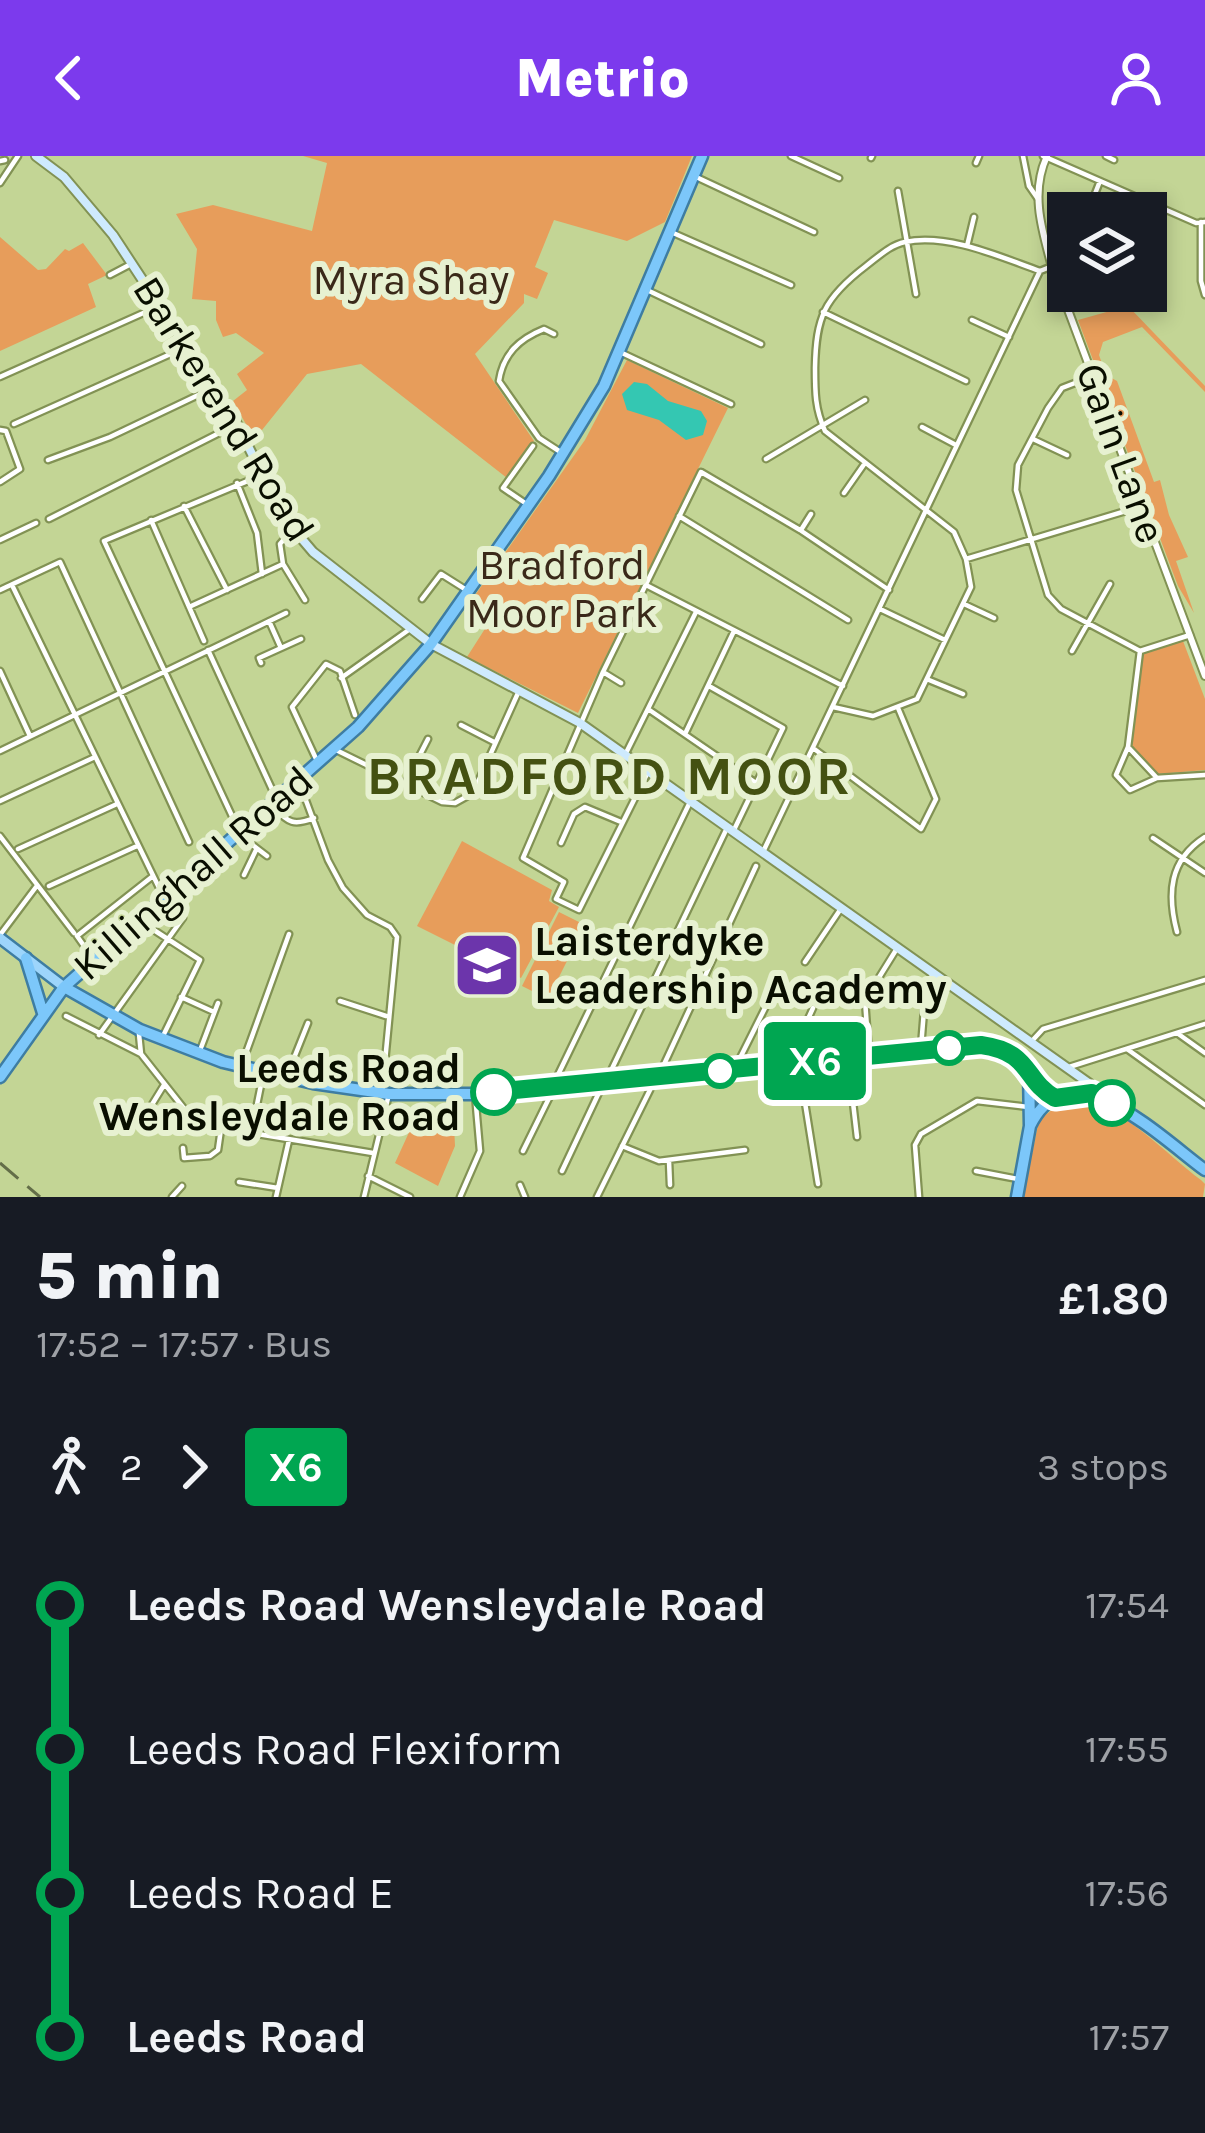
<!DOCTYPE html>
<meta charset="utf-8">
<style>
:root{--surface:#171b24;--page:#242831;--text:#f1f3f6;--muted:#9ea1a6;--accent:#7c3aed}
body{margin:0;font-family:Karla,sans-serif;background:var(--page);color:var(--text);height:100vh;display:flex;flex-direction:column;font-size:45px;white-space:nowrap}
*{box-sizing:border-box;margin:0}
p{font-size:39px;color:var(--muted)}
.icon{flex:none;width:66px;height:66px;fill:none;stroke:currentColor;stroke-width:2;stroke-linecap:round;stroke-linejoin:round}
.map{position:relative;height:1041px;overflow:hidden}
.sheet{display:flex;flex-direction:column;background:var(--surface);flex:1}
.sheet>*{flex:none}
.badge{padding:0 24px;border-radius:9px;font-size:42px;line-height:78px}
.tools{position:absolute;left:1047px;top:36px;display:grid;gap:24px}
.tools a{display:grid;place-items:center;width:120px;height:120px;border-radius:0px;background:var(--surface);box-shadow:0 6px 18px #0003;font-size:60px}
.map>.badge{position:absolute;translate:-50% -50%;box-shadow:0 0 0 6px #fff}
.legs{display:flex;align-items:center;gap:18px;height:132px;padding:0 36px;font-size:39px}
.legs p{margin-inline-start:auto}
.headline{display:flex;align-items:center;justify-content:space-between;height:204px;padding:0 36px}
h1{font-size:66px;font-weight:800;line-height:90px}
ul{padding:0 36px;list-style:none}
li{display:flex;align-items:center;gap:42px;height:144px;font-size:45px}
li i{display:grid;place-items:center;width:18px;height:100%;margin:0 15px;background:currentColor}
li i::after{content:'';width:30px;height:30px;margin:-15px;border:9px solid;border-radius:50%;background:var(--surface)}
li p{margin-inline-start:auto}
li:first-child i{background:linear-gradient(#0000 50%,currentColor 0)}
li:last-child i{background:linear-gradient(currentColor 50%,#0000 0)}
header{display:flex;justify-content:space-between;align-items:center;height:156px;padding:0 36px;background:var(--accent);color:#fff;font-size:54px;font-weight:800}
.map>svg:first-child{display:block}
.green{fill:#e79d5b}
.water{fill:#34c7b2}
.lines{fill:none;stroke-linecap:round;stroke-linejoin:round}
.minor-casing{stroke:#829254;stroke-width:9}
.tertiary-casing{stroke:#829254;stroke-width:10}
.secondary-casing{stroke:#829254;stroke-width:12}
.primary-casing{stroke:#3e7da2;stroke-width:14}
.trunk-casing{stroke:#3e7da2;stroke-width:15}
.minor{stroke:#fff;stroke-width:4.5}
.tertiary{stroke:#fff;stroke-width:6}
.secondary{stroke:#ceeafd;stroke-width:8}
.primary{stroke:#9dd5fb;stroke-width:9}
.trunk{stroke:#7cc7fa;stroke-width:10}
.rail{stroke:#636e48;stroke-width:3;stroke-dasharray:24 12;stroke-linecap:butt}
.line-1-casing{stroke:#fff;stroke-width:27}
.line-1{stroke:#00a651;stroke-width:18}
.stop-1-dot{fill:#fff;stroke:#00a651;stroke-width:6}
.labels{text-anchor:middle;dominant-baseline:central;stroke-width:12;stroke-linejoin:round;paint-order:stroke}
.park-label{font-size:42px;fill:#3a2919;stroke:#e7f1d1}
.street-label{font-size:42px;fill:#090e00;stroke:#e7f1d1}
.poi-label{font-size:42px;font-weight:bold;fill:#090e00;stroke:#e7f1d1;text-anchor:start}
.stop-label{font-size:42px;font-weight:bold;fill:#090e00;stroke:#e7f1d1;text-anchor:end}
.district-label{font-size:54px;font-weight:bold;letter-spacing:3px;fill:#445112;stroke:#e7f1d1}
</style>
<header><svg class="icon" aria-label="back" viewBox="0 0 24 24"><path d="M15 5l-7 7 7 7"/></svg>Metrio<svg class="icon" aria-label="person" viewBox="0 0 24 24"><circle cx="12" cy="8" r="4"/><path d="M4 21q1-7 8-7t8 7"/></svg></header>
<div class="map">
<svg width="1205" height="1041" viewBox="0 0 1205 1041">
<rect width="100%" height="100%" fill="#c3d595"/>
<path class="green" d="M303,0H692L665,66L627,85L554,64L535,111L548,117L537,143L524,138V147L475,198L534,285L507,322L361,208L307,218L262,274L252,279L233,245L247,234L237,218L264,197L236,177L223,181L216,164V145L192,143L197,93L176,58L213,49L312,75L327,7Z
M0,81L38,114L46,113L65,93L69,95L83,87L107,119L88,128L96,151L0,195Z
M1128,150L1205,230V236L1142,171L1103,186L1099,199L1106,219L1117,225L1154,326L1160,324L1169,359L1188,401L1176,405L1194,457L1178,430L1078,164Z
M627,204L728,252L578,557L467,501L495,457L473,442L585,284Z
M1183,485L1205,543V614L1158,618L1136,598L1132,589L1141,500L1143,496Z
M462,685L552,734L549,745L559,751L521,822L417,770Z
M559,756L585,769L548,843L522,830Z
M1080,944C1121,948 1168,1000 1201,1024L1205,1028L1203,1041H1023L1039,964L1057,950Z
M454,969L455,990L438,1030L395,1007L411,972Z"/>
<path class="water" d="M634,226L647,228L668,245L701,255L707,265L703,279L686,284L659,264L627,254L622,238Z"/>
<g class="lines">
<defs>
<path id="minor" d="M791,0L839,22
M1023,0L1029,30L1038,43
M1043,0L1196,67L1205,66
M1106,0L1114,4
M871,2L872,0
M0,5L5,4
M976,7L979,0
M694,20L814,76
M0,27L18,0
M898,35L916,138
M1091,48L1100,25
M1201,66V125L1205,139
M671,76L791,129
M967,90L974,61
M110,119L131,108
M647,134L761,188
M823,156L966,225
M972,164L1009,181
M554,178L544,173C519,183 503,198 499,225L539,282L559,295
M622,197L731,248
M1093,220L1062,232L1048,252L1018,309L1016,334L1048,439L1061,453L1140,495L1190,479
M0,221L159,150
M14,268L184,192
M922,271L954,288
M0,274L6,275L20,313L0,326
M1033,283L1067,299
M766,303L865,244
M48,304L110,281L213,232
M237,327L257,377L262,418
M844,337L865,307
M528,349L503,332L533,290
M184,350L227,434
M679,360L848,464
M49,363L237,268
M151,364L204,485
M292,374L280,388L283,408L305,444
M801,374L811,358
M0,384L36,367
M966,403L1139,351
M12,429L164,742
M646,429L843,530
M0,434L60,406L189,686
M422,443L441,418L468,435
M964,448L994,462
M189,451L283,408
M880,453L945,484
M269,465L281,492
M208,494L276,642
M1072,495L1110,428
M1140,495L1128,591L1157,622L1205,619
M261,507L259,502L301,483
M0,515L30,580
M603,516L621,527
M341,522L410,473
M929,524L963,538
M709,530L783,572L733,676
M833,551L873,560L917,543L971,431L966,403L954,376L825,275C815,253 815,236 815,212C816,161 824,142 866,110C878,101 890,89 905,86C948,77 1000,101 1040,115
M648,553L756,627
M461,569L494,586
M685,578L734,475
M1128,591L1116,619L1130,634L1157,622
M813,592L921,673L936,643L898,552
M334,593L442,646L455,647L473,637L518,537
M0,595L286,457
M625,599L696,456
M318,607L292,551L326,508L340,515L355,559
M648,616L579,754L556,743L564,726L523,702L603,516L701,316L800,374L889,434
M298,623L328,704L343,732L367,759L390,771L397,781L382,937
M406,626L428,583
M0,645L95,601
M274,651C288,667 294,670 314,662
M232,660L104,385L262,319
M238,678L267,700
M0,680L74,777
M1153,682L1205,717
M561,687L574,658L585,651L621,666
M18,693L117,648
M763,696L1040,115L1050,111
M244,719L256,694
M49,730L137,690
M143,767L200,804L164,878
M1177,776C1167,738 1169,704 1205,681
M0,779L36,731
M94,804L77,780L153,720
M805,806L842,751
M181,841L214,856
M340,845L386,860
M66,860L141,898
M820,874L866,868
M1177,877L1205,897
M139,878L141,898L193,964L203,969L373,997
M99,879L183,762L161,751
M1031,886L1043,873L1205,824
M921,891L926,830L934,816
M1127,893L1205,949
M199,897L218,847
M869,899L865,844L896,794
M848,903L857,981
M788,907L813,852
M242,908L289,778
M799,909L818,1028
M736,910L779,824
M1066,912L1205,868
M288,917L308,867
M660,917L756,710
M608,921L727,672
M554,927L690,646
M148,955L164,929
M251,978L263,919
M622,990L659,1005L745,994
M183,992L184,1002L210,1000L218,994L221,973
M523,995L555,930
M669,1005L670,1029
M562,1015L603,928
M976,1015L1018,1023
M368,1020L410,1041
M239,1026L278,1032
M520,1029L525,1041
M172,1041L182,1030
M276,1041L289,984
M364,1041L389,938
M460,1041L480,995L475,938
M597,1041L650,934L649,921
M919,1041L915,989L921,978L977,945L1028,951"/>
<path id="tertiary" d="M1047,0C1030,37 1042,74 1052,111L1205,520"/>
<path id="secondary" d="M36,0L64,21L113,79L237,268L284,362L313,396L431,488L580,567L1090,928L1099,940"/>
<path id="primary" d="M0,782L64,831"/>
<path id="trunk" d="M26,802L43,857
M64,831L140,874L223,906L313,927L389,938H475L981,889C1032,896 1022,924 1055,942
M0,921L64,831L358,571L431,488L549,320L604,230L702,0
M1030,970C1069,889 1161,982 1205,1014
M1017,1041L1030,970L1029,914"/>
</defs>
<use href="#minor" class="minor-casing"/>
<use href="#tertiary" class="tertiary-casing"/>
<use href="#secondary" class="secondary-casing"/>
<use href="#primary" class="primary-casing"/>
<use href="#trunk" class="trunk-casing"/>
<use href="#minor" class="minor"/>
<use href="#tertiary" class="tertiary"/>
<use href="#secondary" class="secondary"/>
<use href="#primary" class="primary"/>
<use href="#trunk" class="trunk"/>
<path class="rail" d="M0,1007L40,1041"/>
</g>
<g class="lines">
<defs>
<path id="line-1" d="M494,936L981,889C1032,896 1023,924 1055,942L1092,937L1112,947"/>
</defs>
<use href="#line-1" class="line-1-casing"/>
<use href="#line-1" class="line-1"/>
</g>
<defs>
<symbol id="school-square" viewBox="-11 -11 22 22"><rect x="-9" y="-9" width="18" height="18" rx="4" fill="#6c35ab" stroke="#e7f1d1"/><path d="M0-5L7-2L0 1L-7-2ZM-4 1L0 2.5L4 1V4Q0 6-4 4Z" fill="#fff"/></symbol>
</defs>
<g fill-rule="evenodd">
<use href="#school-square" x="449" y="771" width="76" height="76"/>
</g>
<g class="stop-1-dot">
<circle cx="949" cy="892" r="15"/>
<circle cx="720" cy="915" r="15"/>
<circle cx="494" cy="936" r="21"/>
<circle cx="1112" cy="947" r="21"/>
</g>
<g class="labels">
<g class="park-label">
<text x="411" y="124">Myra Shay</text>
<text x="562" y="409">Bradford<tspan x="562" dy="48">Moor Park</tspan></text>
</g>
<g class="street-label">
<text transform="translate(224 253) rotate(58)">Barkerend Road</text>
<text transform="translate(1121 297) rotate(70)">Gain Lane</text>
<text transform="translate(193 717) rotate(-41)">Killinghall Road</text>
</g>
<g class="poi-label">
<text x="534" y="785">Laisterdyke<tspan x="534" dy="48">Leadership Academy</tspan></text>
</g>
<g class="stop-label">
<text x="461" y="912">Leeds Road<tspan x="461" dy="48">Wensleydale Road</tspan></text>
</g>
<g class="district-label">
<text x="610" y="620">BRADFORD MOOR</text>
</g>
</g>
</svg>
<div class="tools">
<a><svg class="icon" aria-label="layers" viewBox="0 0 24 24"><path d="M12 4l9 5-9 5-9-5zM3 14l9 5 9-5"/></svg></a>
</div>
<b class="badge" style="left:815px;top:905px;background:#00a651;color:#fff">X6</b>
</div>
<section class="sheet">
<div class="headline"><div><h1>5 min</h1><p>17:52 – 17:57 · Bus</p></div><b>£1.80</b></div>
<div class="legs"><svg class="icon" aria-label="walk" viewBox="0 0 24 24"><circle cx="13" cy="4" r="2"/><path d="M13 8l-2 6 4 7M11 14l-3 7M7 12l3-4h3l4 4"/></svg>2<svg class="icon" aria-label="forward" viewBox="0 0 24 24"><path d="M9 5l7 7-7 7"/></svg><b class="badge" style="background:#00a651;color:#fff">X6</b><p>3 stops</p></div>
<ul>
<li><i style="color:#00a651"></i><b>Leeds Road Wensleydale Road</b><p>17:54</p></li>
<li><i style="color:#00a651"></i><span>Leeds Road Flexiform</span><p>17:55</p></li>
<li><i style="color:#00a651"></i><span>Leeds Road E</span><p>17:56</p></li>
<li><i style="color:#00a651"></i><b>Leeds Road</b><p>17:57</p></li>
</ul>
</section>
